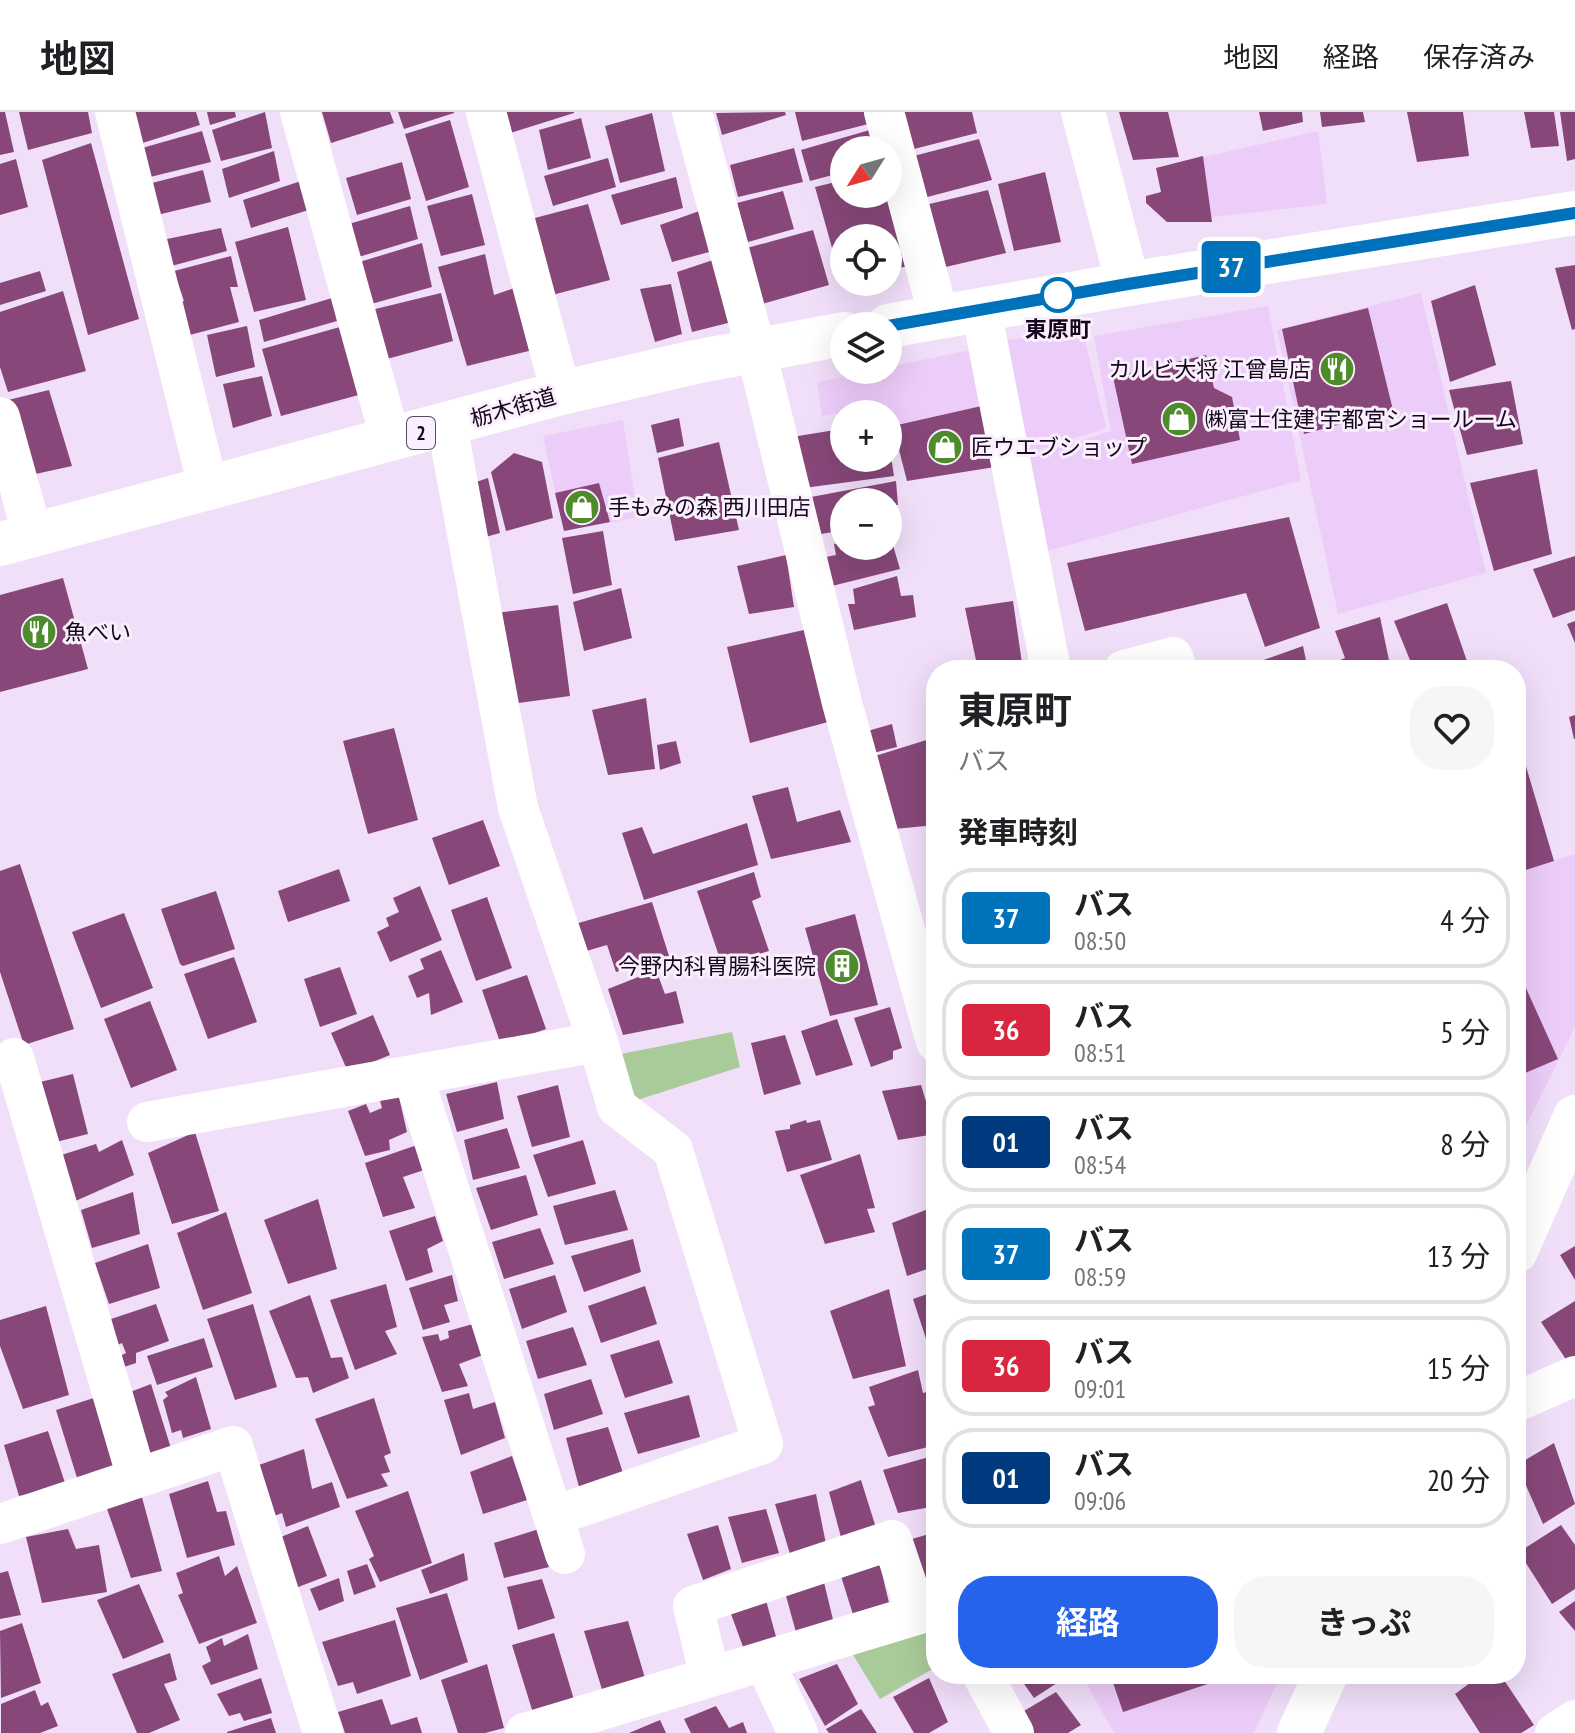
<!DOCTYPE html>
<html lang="ja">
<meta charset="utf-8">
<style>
:root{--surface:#fff;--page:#f6f6f6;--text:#202124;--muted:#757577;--line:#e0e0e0;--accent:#2563eb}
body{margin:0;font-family:"PT Sans Narrow","Noto Sans JP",sans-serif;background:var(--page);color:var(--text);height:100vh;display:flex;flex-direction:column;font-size:30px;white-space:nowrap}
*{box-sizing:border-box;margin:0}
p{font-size:26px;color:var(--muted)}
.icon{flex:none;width:44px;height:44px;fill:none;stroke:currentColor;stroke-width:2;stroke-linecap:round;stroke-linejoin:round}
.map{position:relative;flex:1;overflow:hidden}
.details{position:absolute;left:926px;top:548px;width:600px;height:1024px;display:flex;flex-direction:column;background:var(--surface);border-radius:32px;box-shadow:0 8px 32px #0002}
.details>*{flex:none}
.badge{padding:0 16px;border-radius:6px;font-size:28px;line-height:52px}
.needle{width:52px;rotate:233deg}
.buttons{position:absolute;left:830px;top:24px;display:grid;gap:16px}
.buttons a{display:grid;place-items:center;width:72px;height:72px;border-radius:50%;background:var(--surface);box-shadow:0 8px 32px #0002;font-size:40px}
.map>.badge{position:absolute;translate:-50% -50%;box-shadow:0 0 0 4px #fff}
h2{padding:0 32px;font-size:30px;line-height:72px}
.round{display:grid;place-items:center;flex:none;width:84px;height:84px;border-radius:32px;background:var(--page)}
.headline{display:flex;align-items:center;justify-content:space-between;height:136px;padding:0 32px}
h1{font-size:38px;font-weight:700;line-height:60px}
.button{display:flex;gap:16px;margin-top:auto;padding:16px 32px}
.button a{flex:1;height:92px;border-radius:32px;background:var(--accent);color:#fff;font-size:32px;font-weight:700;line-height:92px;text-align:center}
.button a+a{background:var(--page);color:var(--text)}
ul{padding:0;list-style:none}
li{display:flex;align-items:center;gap:24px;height:100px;margin:0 16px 12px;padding:0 16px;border:4px solid var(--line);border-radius:32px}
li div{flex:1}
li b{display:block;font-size:30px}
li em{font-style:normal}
li .badge{min-width:88px;font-weight:700;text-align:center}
header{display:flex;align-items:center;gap:48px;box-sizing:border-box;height:112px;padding:0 40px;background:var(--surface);border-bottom:2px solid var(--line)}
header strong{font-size:38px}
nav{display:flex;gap:44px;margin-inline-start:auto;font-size:28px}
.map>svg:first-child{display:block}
.built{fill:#ecccf9}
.green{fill:#a9cb9a}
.building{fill:#874879}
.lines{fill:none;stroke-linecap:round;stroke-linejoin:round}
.street{stroke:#fff;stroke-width:40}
.secondary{stroke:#fff;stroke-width:44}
.primary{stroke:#fff;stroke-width:44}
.line-casing{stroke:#fff;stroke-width:18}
.line{stroke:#0072bc;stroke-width:12}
.stop-dot{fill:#fff;stroke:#0072bc;stroke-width:4}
.labels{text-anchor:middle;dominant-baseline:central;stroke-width:6;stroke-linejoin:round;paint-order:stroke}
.shield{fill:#f9effd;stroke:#5a4b60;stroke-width:2}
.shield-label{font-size:20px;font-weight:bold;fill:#16051c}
.stop-label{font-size:22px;font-weight:bold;fill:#16051c;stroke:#f9effd}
.poi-label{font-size:22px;fill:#16051c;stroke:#f9effd;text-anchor:start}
.street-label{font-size:22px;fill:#16051c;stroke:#f9effd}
</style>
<header>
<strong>地図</strong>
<nav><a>地図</a><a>経路</a><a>保存済み</a></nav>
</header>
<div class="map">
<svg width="1575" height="1621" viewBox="0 0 1575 1621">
<rect width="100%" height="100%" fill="#f1def9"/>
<path class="built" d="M1318,19L1327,92L1167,110L1156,56Z
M1421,181L1486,461L1338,502L1277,218Z
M1268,194L1301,368L1040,441L1025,347L1111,319L1094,224Z
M1083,220L1106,316L1020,344L998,229Z
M981,236L1001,353L907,369L887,296L822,304L817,270L874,258H888V255Z
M623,308L638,405L564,419L543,324Z
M1575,742V915L1516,1034V760Z
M1081,1562H1281L1254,1621H1114Z"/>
<path class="green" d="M732,920L740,955L625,992L611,944Z
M921,1513L936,1519V1555L880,1587L850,1538Z"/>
<path class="building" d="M0,0H5L14,40L0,43Z
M19,0H88L92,21L28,38Z
M126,0H196L200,13L133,34Z
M207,0H235L236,5L210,13Z
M265,0L272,36L221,49L212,18Z
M322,0H390L394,11L331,31Z
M398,0H454V1L404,17Z
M501,0H574V1L507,22Z
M785,0L786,3L722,23L716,1Z
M795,0H874L876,10L802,29Z
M897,0H972L977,21L906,39Z
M1119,0H1168L1179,45L1133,48Z
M1259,0H1302L1303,10L1263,19Z
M1320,0H1363L1365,10L1322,15Z
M1407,0H1463L1469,44L1417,50Z
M1524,0H1554L1559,34L1531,36Z
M1560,0H1575V47L1567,49Z
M652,1L665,59L620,71L605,14Z
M581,6L591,46L548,58L539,18Z
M450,8L469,75L426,89L405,22Z
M880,15L885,38H844V60L810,69L801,38Z
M202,19L211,50L142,67L135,38Z
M979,27L992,68L916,88L906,46Z
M91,31L139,207L88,223L42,48Z
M794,36L803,70L738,85L730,53Z
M274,39L280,69L229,86L222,57Z
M1203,44L1212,110H1167L1146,91V84L1161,80L1156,56Z
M608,46L616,75L553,94L544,64Z
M16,47L28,95L0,103V52Z
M402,50L411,87L357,103L346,66Z
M203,58L211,90L153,104L144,73Z
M1045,60L1061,130L1014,139L998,72Z
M676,65L683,96L621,113L611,83Z
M307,67L315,96L251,116L243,88Z
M844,68V82H888L915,153L888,158V126H844V167L841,168L815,75Z
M988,78L1006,141L937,157L921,94Z
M783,79L794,117L748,130L737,91Z
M472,82L485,133L441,144L427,94Z
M588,92L610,168L552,183L531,107Z
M410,94L418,127L352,147L342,114Z
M702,98L713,139L672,150L660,113Z
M288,115L306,188L254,200L235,130Z
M221,116L227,139L164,156L157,129Z
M813,118L829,173L762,192L747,136Z
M422,131L432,175L364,194L353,152Z
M485,142L494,183L517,175L533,238L467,254L438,155Z
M231,144L238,175H230L239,210L186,224L176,192L184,189L174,159Z
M716,147L732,210L692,220L677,160Z
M1575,153V217L1572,218L1555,156Z
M40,159L46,179L0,193V171Z
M671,172L682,222L655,230L640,177Z
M1475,173L1496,253L1450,270L1431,189Z
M63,179L86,259L8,280L0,255V200Z
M441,181L453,229L376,250L363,200Z
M332,186L337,209L264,230L259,208Z
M1368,196L1393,298L1304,322L1282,217Z
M347,213L366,281L281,304L262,237Z
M247,214L255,255L216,265L207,223Z
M1206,243L1214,276L1232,285L1240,328L1132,352L1113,265Z
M262,264L272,304L233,316L223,272Z
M1511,269L1523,332L1467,343L1449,278Z
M49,278L72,354L31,363L8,288Z
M986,293L995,355L907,369L893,314Z
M679,306L684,334L657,341L651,313Z
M844,309V346H888L890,338L894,364L804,376L792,325L835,318L834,310Z
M719,330L739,418L675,429L658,346Z
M514,341L542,350L553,406L506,419L491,360Z
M1537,357L1552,442L1494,459L1470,371Z
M488,366L500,421L482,426L470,372Z
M896,369L898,393L888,394V390H844V418L821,422L811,385Z
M599,371L610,410L564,419L555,381Z
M1289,405L1320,516L1265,535L1246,481L1085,519L1067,451Z
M603,419L612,473L573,482L562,426Z
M844,430V434H888V430H892L900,457L832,474L826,445L836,443L834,432Z
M786,443L794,495L749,502L737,454Z
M1575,444V498L1553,506L1533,457Z
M897,464L901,484L913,483L916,505L854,518L848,492H855L853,477Z
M63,466L88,557L0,580V483Z
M621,476L632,526L584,539L573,490Z
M1013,489L1023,558H978L965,496Z
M1447,491L1470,558H1414L1394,509Z
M558,493L570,584L511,592L496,501Z
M1380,505L1390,553L1375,558H1342L1338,549L1345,546L1335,519Z
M1575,509V531L1567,512Z
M813,516L828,610L750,631L727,535Z
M1303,534L1308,558H1260L1258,550Z
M646,586L655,657L608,663L592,598Z
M1575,603V627H1574L1569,605Z
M892,612L897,635L869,642L864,620Z
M394,616L418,708L368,722L343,629Z
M936,625V713L894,717L872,645Z
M676,629L681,651L660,658L657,633Z
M1520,634L1554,749L1516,761V635Z
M788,675L797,710L840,698L851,730L771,747L752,684Z
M483,708L500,754L449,773L432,726Z
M747,711L758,753L644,788L622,721L642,715L653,742Z
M20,752L74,917L24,933L0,860V759Z
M339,757L350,789L288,810L278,779Z
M754,760L761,785L752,789L769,839L722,853L697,779Z
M420,774L442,828L390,850L377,820L389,814L386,806L399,800L393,786Z
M216,779L235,837L183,854L180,852L161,797Z
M487,785L512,856L476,869L451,798Z
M652,790L669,844L616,860L607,833L583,840L575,812Z
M124,801L153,876L101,896L72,820Z
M855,802L878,893L830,904L805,816Z
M441,838L463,890L431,903L429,881L417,886L408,864L424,857L420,847Z
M234,845L257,910L208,927L184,862Z
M1516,854L1558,947L1516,965Z
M340,855L357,902L320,915L304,867Z
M656,858L665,882L676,879L684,911L623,923L608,877Z
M527,863L546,917L501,933L482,878Z
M150,889L177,958L131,976L104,907Z
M890,895L902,936L893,939V947L871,955L854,906Z
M373,903L390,943L348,960L331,921Z
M837,907L853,953L816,964L801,919Z
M785,923L801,972L764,983L751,931Z
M73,962L88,1022L52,1031L36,971Z
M497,970L504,1007L457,1020L446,982Z
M558,973L570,1025L532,1035L517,984Z
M921,973L936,1022L898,1028L882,979Z
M398,981L407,1020L389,1028L390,1038L365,1044L348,999L366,992L370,1001L382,996L379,985Z
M806,1008L807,1011L820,1008L832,1048L787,1060L775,1019L790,1017V1013Z
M507,1016L520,1056L473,1068L464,1028Z
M195,1020L219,1099L172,1112L148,1041Z
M122,1028L134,1063L71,1091L52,1046L96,1032L99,1040Z
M583,1028L596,1072L548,1085L533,1043Z
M417,1033L424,1058L403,1065L415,1096L383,1105L365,1051Z
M860,1042L875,1096L867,1097L875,1120L825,1132L800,1063Z
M526,1063L538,1103L491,1118L476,1076Z
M615,1078L628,1118L565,1133L553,1094Z
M133,1080L140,1122L92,1136L81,1098Z
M318,1087L337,1157L288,1172L264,1108Z
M936,1094V1154L907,1164L892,1111Z
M226,1100L252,1181L203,1198L177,1121Z
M435,1104L443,1129L427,1137L433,1160L406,1169L389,1119Z
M540,1116L554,1152L504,1167L492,1130Z
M633,1127L641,1160L584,1180L571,1144Z
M148,1132L160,1176L109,1192L95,1151Z
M1575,1134V1168L1560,1143Z
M452,1163L458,1189L444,1193L450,1210L423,1218L409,1176Z
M555,1163L567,1200L522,1217L509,1177Z
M386,1172L397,1215L385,1219L397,1242L355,1258L330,1188Z
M645,1174L657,1212L601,1231L588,1194Z
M889,1177L906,1254L853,1267L830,1199Z
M936,1179V1238L930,1239L913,1187Z
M310,1183L331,1246L342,1245L349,1266L313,1281L308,1265L296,1266L269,1199Z
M1575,1189V1253L1571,1255L1541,1210Z
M156,1192L169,1229L136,1241V1251L124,1255L120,1244L126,1241L122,1231L115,1234L105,1209Z
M253,1192L277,1275L235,1288L207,1207Z
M46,1194L69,1283L23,1297L0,1234V1208Z
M473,1212L483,1243L459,1252L468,1274L442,1280L422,1225L438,1222L440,1229L449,1226L448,1219Z
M573,1215L587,1253L538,1267L526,1229Z
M204,1226L213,1255L157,1273L147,1244Z
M659,1228L673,1271L625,1286L610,1243Z
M918,1258L923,1281L933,1278L936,1288V1333L888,1345L868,1295L875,1293L869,1275Z
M196,1265L211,1317L183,1326L181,1318L172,1321L163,1288L168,1284L165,1280Z
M591,1267L603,1302L554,1318L544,1282Z
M151,1272L174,1346L148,1354L125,1282Z
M469,1281L473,1297L495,1290L505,1326L461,1343L444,1288Z
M689,1283L700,1325L638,1342L624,1301Z
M97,1285L119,1359L78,1369L56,1298Z
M374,1286L391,1341L384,1344L390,1360L381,1362L388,1374L347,1387L315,1307Z
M608,1315L624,1364L579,1375L566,1326Z
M48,1319L66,1374L19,1384L4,1333Z
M1554,1331L1575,1392L1543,1412L1517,1353Z
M304,1337L312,1377L332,1370L340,1395L286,1415L282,1401L269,1406L253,1355Z
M936,1343V1394L898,1401L883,1358Z
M512,1344L527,1388L483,1402L470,1360Z
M861,1368L877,1419L842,1429L829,1380Z
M208,1369L217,1400L226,1399L235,1433L187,1446L169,1382Z
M140,1378L162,1459L131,1466L105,1391Z
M408,1379L432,1451L380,1470L369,1447L374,1444L355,1399Z
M816,1382L826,1432L790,1442L775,1392Z
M766,1397L779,1441L742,1451L728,1405Z
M718,1413L731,1457L703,1468L687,1422Z
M1561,1413L1575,1433V1477L1552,1492L1519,1440Z
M308,1414L327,1464L293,1477L276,1427Z
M68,1417L76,1437L99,1433L107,1480L42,1491L26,1425Z
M539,1417L549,1455L504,1466L494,1431Z
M936,1420V1486L923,1488L905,1429Z
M464,1441L468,1468L430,1482L421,1458Z
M219,1444L225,1464L237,1454L257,1511L199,1532L178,1483L183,1481L176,1461Z
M879,1449L891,1499L855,1509L840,1461Z
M367,1452L376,1475L354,1483L347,1459Z
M8,1459L21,1503L0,1507V1461Z
M822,1462L835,1516L797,1524L783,1473Z
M339,1466L344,1489L319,1499L310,1477Z
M542,1467L555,1506L518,1518L507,1475Z
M139,1472L164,1530L123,1547L97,1488Z
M447,1481L468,1550L420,1568L396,1496Z
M764,1481L778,1532L746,1543L727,1491Z
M1575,1489V1519L1559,1500Z
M395,1508L411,1564L357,1582L353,1570L338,1574L322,1530Z
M628,1509L648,1576L604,1584L584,1519Z
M22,1511L41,1571L1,1586L0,1519Z
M554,1521L575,1591L533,1601L512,1533Z
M248,1522L258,1557L211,1573L202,1554L211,1549L206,1535L222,1526L224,1534Z
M170,1541L177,1568L164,1572L180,1608L149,1621H137L112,1562Z
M487,1552L504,1616L485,1621H458L441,1568Z
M837,1552L858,1592L825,1614L799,1567Z
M1017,1562H1052L1057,1571L1034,1586Z
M1110,1562H1235V1563L1123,1600Z
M1446,1562H1464L1452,1570Z
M1482,1562H1500L1534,1613L1521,1621H1480L1455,1582Z
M261,1566L272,1601L244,1609L240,1601L229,1604L217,1582Z
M929,1566L948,1610L929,1621H914L893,1585Z
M35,1578L41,1594L48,1590L58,1614L40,1621H1V1592Z
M1056,1580L1081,1613L1068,1621H1029L1017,1603Z
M382,1587L391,1613L417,1605L422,1621H345L338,1600Z
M716,1594L729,1616L743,1610L747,1621H691L684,1607Z
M861,1597L877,1621H829L826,1617Z
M271,1606L276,1621H227V1620Z
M660,1608L666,1621H629Z"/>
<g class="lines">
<path class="street" d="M115,0L208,375
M300,0L391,329
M486,0L561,281
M692,0L756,238L842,591L936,930
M884,0L939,205
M981,197L1051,558
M0,305L33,424
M1124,558L1173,545L1177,558
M14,946L137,1366
M413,963L565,1442
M147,1010L598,930L518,696L447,313
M1516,1290L1575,1264
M554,1404L763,1332L673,1038L617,995L598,930
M0,1412L233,1334L323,1621
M764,1549L798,1621
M982,1562L1014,1621
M710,1565L693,1494L892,1428L917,1502
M525,1621L936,1497
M1555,1621L1575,1608"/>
<path class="secondary" d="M1083,0L1128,172
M1516,1139L1575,1005
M1299,1621L1326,1562"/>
<path class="primary" d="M888,214L1128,172L1575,101
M0,432L561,281L695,250L844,222"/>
</g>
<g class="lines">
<defs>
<path id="line" d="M888,214L1128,172L1575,101"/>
</defs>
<use href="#line" class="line-casing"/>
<use href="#line" class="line"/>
</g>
<defs>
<symbol id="restaurant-disc" viewBox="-11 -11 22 22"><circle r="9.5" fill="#4e8b2a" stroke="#f9effd"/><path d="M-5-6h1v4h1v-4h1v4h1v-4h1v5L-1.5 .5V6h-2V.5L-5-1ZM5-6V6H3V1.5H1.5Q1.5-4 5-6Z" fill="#fff"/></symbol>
<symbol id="shop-disc" viewBox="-11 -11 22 22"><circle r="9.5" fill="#4e8b2a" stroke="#f9effd"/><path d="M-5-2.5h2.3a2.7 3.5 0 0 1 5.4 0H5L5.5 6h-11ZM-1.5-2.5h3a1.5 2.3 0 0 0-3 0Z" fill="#fff"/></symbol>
<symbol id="building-disc" viewBox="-11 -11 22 22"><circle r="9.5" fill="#4e8b2a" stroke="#f9effd"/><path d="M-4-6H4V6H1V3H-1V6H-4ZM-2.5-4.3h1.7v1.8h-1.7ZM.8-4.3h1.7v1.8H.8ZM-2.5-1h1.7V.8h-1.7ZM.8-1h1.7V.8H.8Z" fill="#fff"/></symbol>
</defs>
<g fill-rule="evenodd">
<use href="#restaurant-disc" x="1317" y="237" width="40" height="40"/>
<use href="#shop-disc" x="1159" y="287" width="40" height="40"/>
<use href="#shop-disc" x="925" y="315" width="40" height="40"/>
<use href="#shop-disc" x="562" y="375" width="40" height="40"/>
<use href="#restaurant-disc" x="19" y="500" width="40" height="40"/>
<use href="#building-disc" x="822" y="834" width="40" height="40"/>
</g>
<circle class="stop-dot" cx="1058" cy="183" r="16"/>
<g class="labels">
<rect class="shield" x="407" y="305" width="28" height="32" rx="6"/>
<g class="shield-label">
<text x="421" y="321">2</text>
</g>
<g class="stop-label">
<text x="1058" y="217">東原町</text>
</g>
<g class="poi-label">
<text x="1311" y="257" text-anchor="end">カルビ大将 江曾島店</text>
<text x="1205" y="307">㈱富士住建 宇都宮ショールーム</text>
<text x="971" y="335">匠ウエブショップ</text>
<text x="608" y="395">手もみの森 西川田店</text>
<text x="65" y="520">魚べい</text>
<text x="816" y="854" text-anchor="end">今野内科胃腸科医院</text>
</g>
<g class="street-label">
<text transform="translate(513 295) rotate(-16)">栃木街道</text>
</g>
</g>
</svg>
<div class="buttons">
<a><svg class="needle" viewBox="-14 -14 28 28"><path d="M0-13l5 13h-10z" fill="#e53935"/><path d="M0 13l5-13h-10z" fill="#757577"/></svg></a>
<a><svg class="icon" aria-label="locate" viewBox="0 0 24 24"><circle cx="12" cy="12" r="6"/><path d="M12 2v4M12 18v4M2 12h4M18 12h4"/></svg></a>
<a><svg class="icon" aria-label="layers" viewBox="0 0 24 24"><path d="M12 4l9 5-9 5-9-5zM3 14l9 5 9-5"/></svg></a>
<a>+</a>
<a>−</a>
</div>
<b class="badge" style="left:1231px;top:155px;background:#0072bc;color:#fff">37</b>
<section class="details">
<div class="headline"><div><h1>東原町</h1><p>バス</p></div><a class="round"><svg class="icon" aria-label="heart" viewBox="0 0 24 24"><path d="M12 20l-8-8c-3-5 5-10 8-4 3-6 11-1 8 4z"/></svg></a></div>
<h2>発車時刻</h2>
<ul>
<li><span class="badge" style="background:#0072bc;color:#fff">37</span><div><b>バス</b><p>08:50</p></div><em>4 分</em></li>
<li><span class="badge" style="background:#d7263d;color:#fff">36</span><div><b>バス</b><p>08:51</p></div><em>5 分</em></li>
<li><span class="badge" style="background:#003b80;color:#fff">01</span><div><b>バス</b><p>08:54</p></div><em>8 分</em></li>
<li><span class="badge" style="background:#0072bc;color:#fff">37</span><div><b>バス</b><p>08:59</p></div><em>13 分</em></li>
<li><span class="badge" style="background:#d7263d;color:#fff">36</span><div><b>バス</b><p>09:01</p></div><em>15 分</em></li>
<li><span class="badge" style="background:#003b80;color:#fff">01</span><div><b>バス</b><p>09:06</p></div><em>20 分</em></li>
</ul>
<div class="button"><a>経路</a><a>きっぷ</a></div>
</section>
</div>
